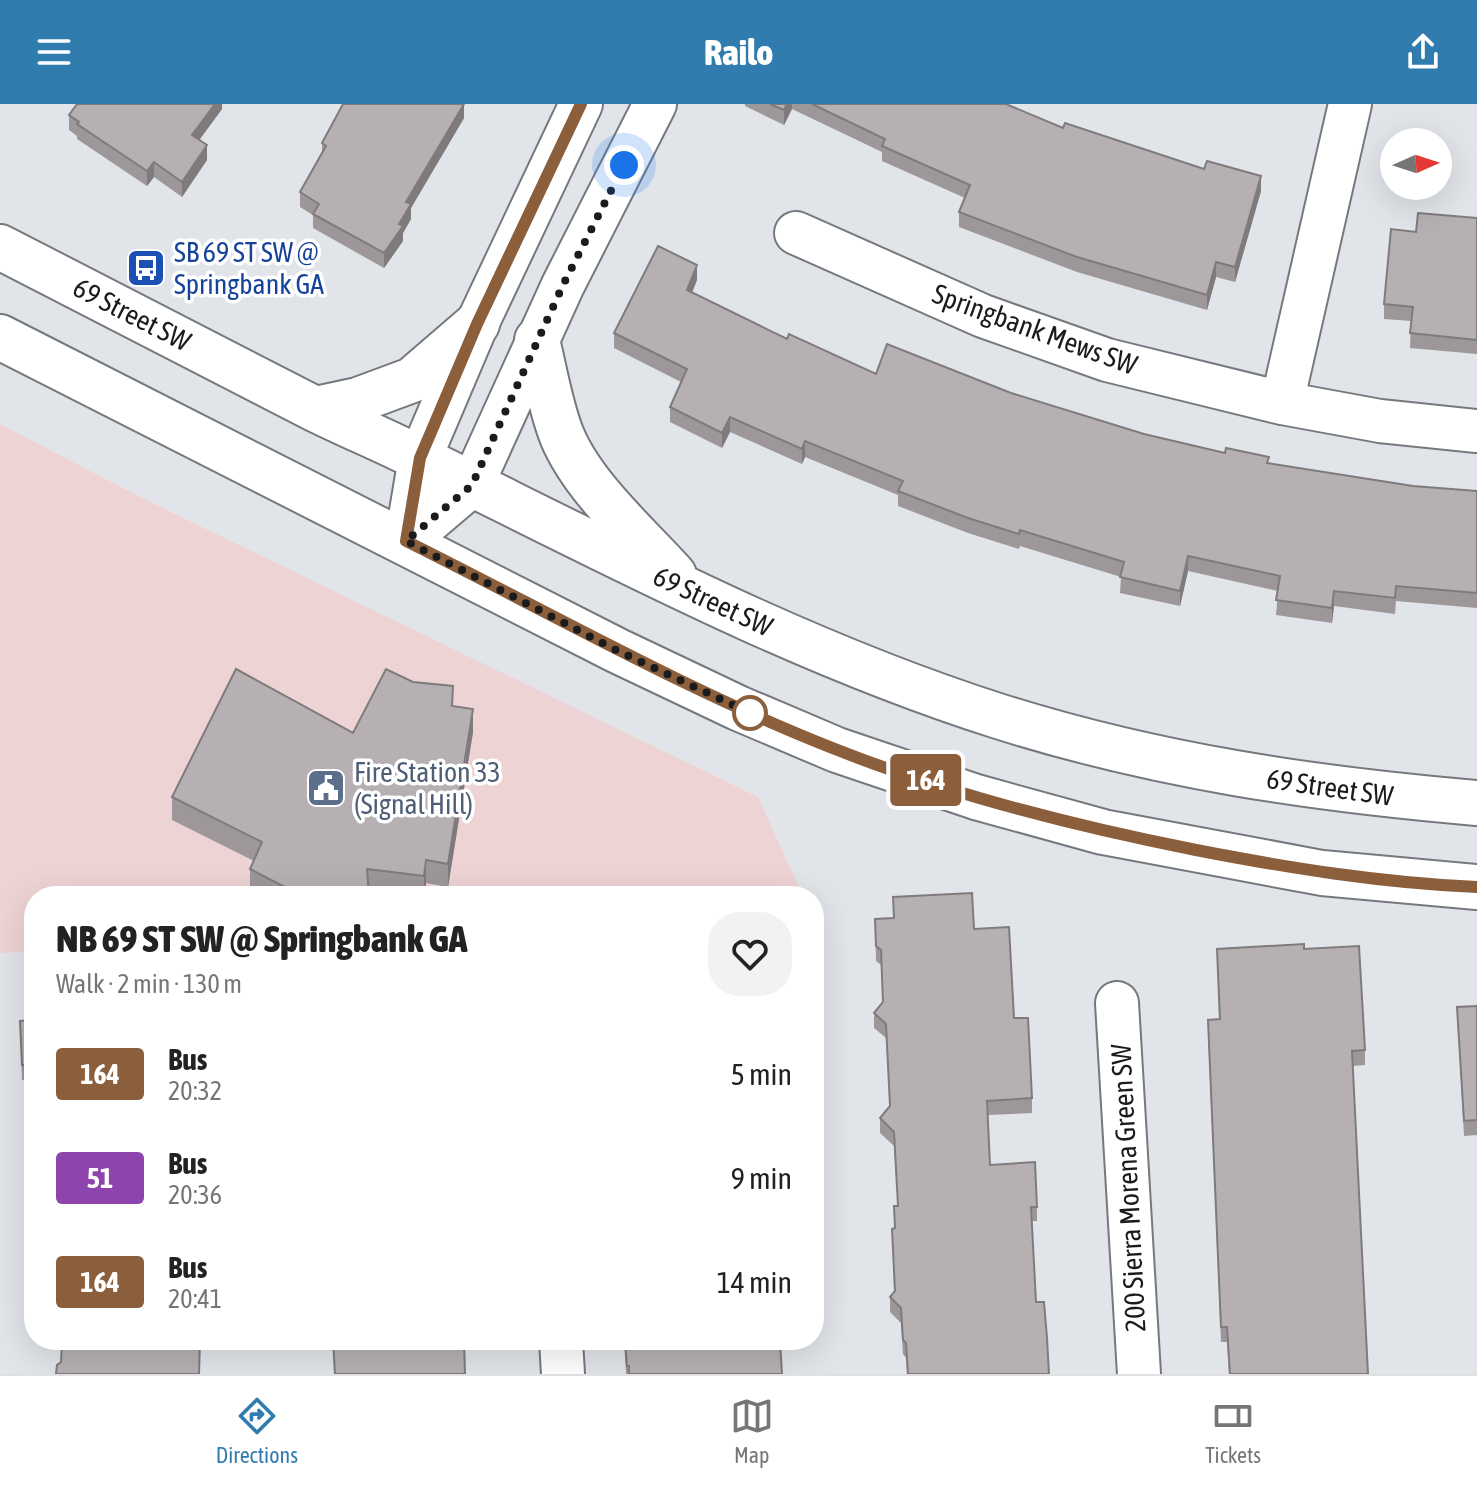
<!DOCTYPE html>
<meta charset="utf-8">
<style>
:root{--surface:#fff;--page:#f2f2f2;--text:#222;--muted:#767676;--line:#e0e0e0;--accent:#307caf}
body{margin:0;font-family:"Asap Condensed",sans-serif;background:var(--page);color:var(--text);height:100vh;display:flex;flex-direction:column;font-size:30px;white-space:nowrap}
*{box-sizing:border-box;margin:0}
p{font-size:26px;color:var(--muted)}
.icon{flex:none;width:44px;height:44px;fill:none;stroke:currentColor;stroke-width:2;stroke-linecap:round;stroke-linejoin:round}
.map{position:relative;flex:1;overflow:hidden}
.panel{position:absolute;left:24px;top:782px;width:800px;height:464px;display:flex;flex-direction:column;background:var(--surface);border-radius:32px;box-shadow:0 8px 32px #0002}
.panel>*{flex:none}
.badge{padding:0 16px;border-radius:6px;font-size:28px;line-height:52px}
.needle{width:52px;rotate:87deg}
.tools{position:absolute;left:1380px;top:24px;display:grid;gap:16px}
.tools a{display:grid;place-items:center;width:72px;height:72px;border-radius:50%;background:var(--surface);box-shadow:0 8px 32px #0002;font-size:40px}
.you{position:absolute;width:40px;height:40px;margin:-20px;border:6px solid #fff;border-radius:50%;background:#1a73e8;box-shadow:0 0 0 12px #1a73e833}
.map>.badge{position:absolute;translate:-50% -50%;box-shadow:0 0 0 4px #fff}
.round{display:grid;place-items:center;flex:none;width:84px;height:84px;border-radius:32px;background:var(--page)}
.summary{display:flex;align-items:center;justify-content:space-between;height:136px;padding:0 32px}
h1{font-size:38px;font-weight:800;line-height:60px}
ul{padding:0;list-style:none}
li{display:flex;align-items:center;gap:24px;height:104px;padding:0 32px}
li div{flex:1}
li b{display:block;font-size:30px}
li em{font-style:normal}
li .badge{min-width:88px;font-weight:700;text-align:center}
header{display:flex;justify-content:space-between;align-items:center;height:104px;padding:0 32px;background:var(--accent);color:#fff;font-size:36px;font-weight:800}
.tab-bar{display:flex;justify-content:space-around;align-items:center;height:112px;border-top:2px solid var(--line);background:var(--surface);font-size:22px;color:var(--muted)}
.tab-bar a{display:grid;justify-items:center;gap:4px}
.tab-bar .active{color:var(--accent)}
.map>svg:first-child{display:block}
.commercial{fill:#eed3d4}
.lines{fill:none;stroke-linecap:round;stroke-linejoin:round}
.minor-casing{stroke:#75797d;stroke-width:46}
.major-casing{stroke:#75797d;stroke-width:48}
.minor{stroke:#fff;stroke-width:42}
.major{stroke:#fff;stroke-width:44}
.wall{fill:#9d979a}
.shaded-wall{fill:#7f7b7d}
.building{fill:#b6b0b3;stroke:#7f7b7d;stroke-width:2}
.line-casing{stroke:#fff;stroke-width:18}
.line{stroke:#8b5e3c;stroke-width:12}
.walk{stroke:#1a1b1d;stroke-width:8;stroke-dasharray:0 14.4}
.stop-dot{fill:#fff;stroke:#8b5e3c;stroke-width:4}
.labels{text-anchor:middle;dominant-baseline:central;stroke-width:7;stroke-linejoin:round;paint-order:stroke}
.transit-label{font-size:28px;fill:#164399;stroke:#fff;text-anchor:start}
.street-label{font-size:28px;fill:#1a1b1d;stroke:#fff}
.service-label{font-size:28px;fill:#4e5e75;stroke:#fff;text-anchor:start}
</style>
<header><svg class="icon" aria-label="menu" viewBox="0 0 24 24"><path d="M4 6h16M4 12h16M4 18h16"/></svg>Railo<svg class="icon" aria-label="share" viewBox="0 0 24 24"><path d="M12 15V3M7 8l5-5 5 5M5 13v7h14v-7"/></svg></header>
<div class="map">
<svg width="1477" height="1270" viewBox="0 0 1477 1270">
<rect width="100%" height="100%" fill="#e1e5ea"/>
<path class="commercial" d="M0,320L136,391L758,693L803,792H34V847L0,849Z"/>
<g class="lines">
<defs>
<path id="minor" d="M796,129L983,212L1107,256L1282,299L1380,317L1477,327
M1282,299L1350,0
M406,437L472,381L563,181L655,0
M406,437L420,354L477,220L581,0
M1117,899L1139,1270
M561,1236L563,1270"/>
<path id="major" d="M0,143C104,196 208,251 313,304C349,322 386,337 421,355C610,448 797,548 998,612C1156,662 1312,685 1477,699
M0,233L618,547L738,604L837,646L976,693L1103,728L1322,769L1477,783
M537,236C545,268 550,302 562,332C583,383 637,430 674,471
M316,305L358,296L412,276L477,220"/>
</defs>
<use href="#minor" class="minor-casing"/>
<use href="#major" class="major-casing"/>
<use href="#minor" class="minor"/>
<use href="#major" class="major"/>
</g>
<path class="wall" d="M222,0V5L199,36L207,56L182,93L154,73L147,82L77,35V32L69,26V11Z
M745,0H1006L1063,24L1261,87L1235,178L1216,173L1207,206L1077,168L959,123V108L965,94L882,57V48L792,5L784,21L745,2Z
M464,14L411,104V115L403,129V137L384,164L313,124V111L300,103V88L322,49V39Z
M1477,114V250L1410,244L1411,217L1384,215V200L1416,128Z
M697,176L692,188L787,235L876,270L1011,289L1144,330L1269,360L1413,382L1477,387V504L1396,497L1395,510L1334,502L1332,519L1276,511L1278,487L1188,467L1180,502L1120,489L1121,473L1020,442L1019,445L968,429L898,402V391L805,353L802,360L730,328L722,344L670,318V303L681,278L614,244V229Z
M453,602L473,628L448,783L426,779L424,792H397L369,788V792H257L250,789V765L254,757L172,716V693L353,629Z
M893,793L974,825L1014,914L1032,994V1009L988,1011L990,1061L1037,1103V1117H1032L1036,1198L1049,1270H907L906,1254L903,1250L901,1219L890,1208V1193L894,1187L892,1125H895L894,1102H898L894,1042L880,1029V1014L890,1003L886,934L874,924V909L883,899L881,861L876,857L875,815L893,814Z
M1217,845H1304L1365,946V961L1352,962L1368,1270H1229L1227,1238H1221L1208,930V916L1219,915Z
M1477,902V1031L1464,1032L1457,903Z
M34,916V1045L28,1046L27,976H22L20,917Z
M333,1236H478V1240L464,1241L465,1270H334Z
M624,1236H780L782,1270H626Z"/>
<path class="shaded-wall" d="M215,0H222V5L192,46V31Z
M464,0V14L411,104V115L403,129V137L384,164V149L399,120L406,98Z
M787,0H792V5L784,21V6Z
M207,41V56L182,93V78Z
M154,58V73L147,82V67Z
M1261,72V87L1235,178V163Z
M1216,158V173L1207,206V191Z
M697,161V176L687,201V186Z
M730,313V328L722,344V329Z
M805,337V353L802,360V345Z
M1188,452V467L1180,502V487Z
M1334,487V502L1332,519V504Z
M473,605V628L448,783V760Z
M426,756V779L424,792V772Z"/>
<path class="building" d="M77,0H215L192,31L207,41L182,78L154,58L147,67L77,20L79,18L69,11Z
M343,0H464L406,98L411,100L399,120L403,122L384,149L313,110L319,100L300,88L326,42L322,39Z
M770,0H787L784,6Z
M812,0H1006L1063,24L1065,19L1204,65L1207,57L1261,72L1235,163L1216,158L1207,191L1077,153L959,108L970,81L882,42L885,35Z
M1418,109L1477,114V236L1410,229L1413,203L1384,200L1391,125L1416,128Z
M658,142L697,161L687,186L787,235L789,230L876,270L887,240L1011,289L1144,330L1225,349L1226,344L1269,353L1267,359L1413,382L1477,387V489L1396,482L1395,494L1334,487L1332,504L1276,496L1280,472L1188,452L1180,487L1120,473L1124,458L1020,426L1019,430L968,414L898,387L903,377L805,337L802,345L730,313L722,329L670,303L687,265L614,229Z
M236,565L353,629L386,565L413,578L453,582L452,602L473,605L448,760L426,756L424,772L367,765L369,792H289V785L250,765L262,738L172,693Z
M972,789L974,825L1009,823L1014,914H1028L1032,994L987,997L990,1061L1035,1058L1037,1103H1031L1036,1198H1044L1047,1234L1049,1270H908L906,1239L903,1236L901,1204L890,1193L895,1187L892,1125L895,1124L894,1102H898L894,1028L880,1014L890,1002L886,920L874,909L883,898L881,846L876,842L875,815L894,814L893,793Z
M1304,840V845L1359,842L1365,946L1352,947L1368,1270H1230L1227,1223H1221L1208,916L1220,915L1217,845Z
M1477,902V1016L1464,1017L1457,903Z
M34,916V1031H28L27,961H22L20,917Z
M62,1236H200L199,1270H56L57,1261L61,1258Z
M333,1236H464L465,1270H335Z
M625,1236H780L782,1270H629V1262H627Z"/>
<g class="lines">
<defs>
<path id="line" d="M581,0L477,220L420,354L406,437C549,508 687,587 835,645C951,691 1074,722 1196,746C1289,764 1382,779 1477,783"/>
</defs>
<use href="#line" class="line-casing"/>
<use href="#line" class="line"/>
<path class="walk" d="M624,61L563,181L472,381L406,437L618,547L750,609"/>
</g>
<defs>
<symbol id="bus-square" viewBox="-11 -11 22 22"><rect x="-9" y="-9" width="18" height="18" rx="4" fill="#1a4fb4" stroke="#fff"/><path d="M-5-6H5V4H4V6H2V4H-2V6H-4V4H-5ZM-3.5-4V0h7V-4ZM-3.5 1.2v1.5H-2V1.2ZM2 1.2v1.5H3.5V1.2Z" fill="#fff"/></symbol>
<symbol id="civic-square" viewBox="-11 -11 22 22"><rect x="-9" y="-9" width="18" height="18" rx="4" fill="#5c6f8a" stroke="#fff"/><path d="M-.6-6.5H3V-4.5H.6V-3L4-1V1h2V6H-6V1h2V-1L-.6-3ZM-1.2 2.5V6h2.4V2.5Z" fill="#fff"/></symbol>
</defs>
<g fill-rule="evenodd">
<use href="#bus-square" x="124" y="142" width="44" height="44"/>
<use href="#civic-square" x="304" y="662" width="44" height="44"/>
</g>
<circle class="stop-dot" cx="750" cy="609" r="16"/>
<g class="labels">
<g class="transit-label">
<text x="174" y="148">SB 69 ST SW @<tspan x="174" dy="32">Springbank GA</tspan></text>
</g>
<g class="street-label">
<text transform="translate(132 210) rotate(27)">69 Street SW</text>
<text transform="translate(1035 225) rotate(20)">Springbank Mews SW</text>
<text transform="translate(713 497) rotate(25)">69 Street SW</text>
<text transform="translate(1330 683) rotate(8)">69 Street SW</text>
<text transform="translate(1128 1084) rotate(-93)">200 Sierra Morena Green SW</text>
</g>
<g class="service-label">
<text x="354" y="668">Fire Station 33<tspan x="354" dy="32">(Signal Hill)</tspan></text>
</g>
</g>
</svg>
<div class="tools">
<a><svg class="needle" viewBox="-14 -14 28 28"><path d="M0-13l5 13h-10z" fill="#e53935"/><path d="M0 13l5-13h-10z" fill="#767676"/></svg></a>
</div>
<div class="you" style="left:624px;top:61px"></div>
<b class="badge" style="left:926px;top:676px;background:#8b5e3c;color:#fff">164</b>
<section class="panel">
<div class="summary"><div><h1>NB 69 ST SW @ Springbank GA</h1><p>Walk · 2 min · 130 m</p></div><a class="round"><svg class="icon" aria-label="heart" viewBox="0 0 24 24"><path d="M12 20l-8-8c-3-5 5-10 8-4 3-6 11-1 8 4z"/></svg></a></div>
<ul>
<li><span class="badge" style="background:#8b5e3c;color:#fff">164</span><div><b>Bus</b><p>20:32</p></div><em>5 min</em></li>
<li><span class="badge" style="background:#8e44ad;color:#fff">51</span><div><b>Bus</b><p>20:36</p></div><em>9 min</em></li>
<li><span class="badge" style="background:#8b5e3c;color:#fff">164</span><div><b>Bus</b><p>20:41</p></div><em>14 min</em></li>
</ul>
</section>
</div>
<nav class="tab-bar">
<a class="active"><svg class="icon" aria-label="directions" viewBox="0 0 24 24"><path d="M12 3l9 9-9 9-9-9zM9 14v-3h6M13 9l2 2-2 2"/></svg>Directions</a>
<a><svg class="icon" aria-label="map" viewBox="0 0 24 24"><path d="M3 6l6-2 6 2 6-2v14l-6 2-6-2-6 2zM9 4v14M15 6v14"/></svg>Map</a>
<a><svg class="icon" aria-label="tickets" viewBox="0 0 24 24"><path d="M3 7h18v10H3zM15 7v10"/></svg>Tickets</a>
</nav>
